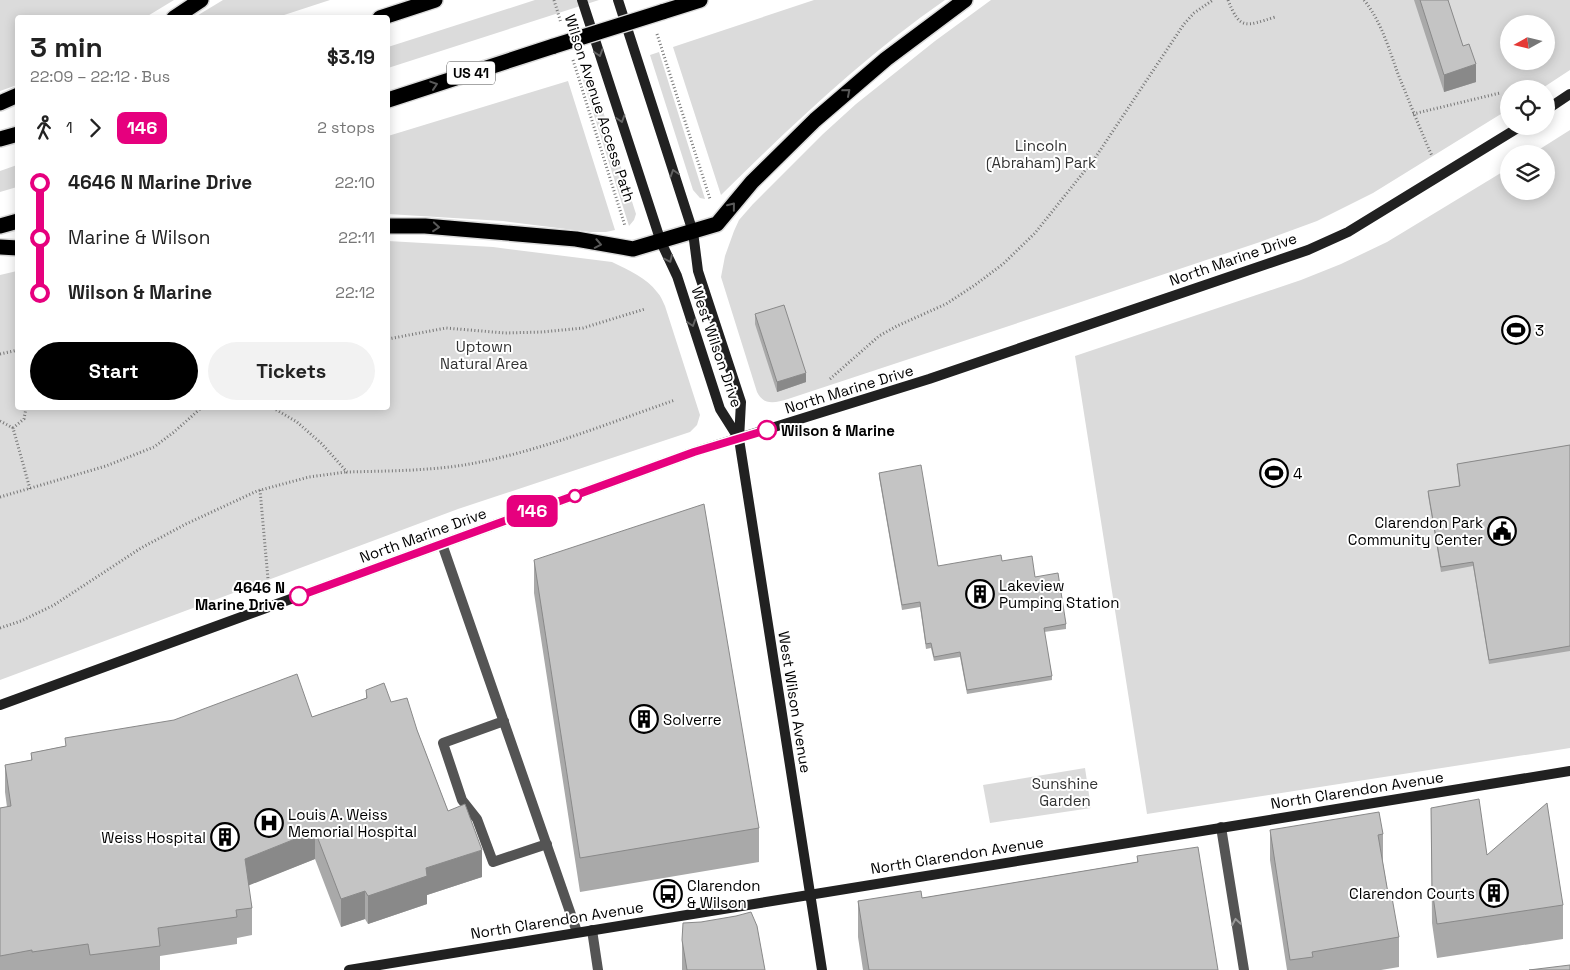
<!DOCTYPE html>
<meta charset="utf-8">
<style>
:root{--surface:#fff;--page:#f2f2f2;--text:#222;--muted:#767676;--accent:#000}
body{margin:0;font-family:"Space Grotesk",sans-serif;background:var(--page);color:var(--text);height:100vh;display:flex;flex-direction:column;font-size:19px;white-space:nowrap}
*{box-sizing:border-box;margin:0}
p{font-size:16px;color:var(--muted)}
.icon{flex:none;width:28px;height:28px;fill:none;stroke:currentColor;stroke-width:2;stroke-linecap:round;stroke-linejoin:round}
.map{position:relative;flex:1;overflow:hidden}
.side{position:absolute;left:15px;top:15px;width:375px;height:395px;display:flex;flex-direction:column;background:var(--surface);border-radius:5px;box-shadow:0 2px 12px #0003}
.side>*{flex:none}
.badge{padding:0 10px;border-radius:8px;font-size:18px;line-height:32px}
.needle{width:32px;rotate:262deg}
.fabs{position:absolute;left:1500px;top:15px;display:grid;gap:10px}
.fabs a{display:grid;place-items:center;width:55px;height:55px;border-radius:50%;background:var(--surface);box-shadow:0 2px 12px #0003;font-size:25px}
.map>.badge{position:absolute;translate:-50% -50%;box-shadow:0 0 0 2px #fff}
.legs{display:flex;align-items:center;gap:8px;height:55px;padding:0 15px;font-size:16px}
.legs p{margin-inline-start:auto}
.overview{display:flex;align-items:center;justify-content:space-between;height:85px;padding:0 15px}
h1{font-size:28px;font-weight:800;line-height:38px}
.action{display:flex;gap:10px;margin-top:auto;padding:10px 15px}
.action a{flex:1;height:58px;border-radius:30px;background:var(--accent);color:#fff;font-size:20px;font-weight:800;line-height:58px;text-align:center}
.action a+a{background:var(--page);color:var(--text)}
ul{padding:0 15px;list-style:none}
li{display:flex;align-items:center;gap:18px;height:55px;font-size:19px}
li i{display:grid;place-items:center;width:8px;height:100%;margin:0 6px;background:currentColor}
li i::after{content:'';width:12px;height:12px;margin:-6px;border:4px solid;border-radius:50%;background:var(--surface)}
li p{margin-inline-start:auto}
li:first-child i{background:linear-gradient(#0000 50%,currentColor 0)}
li:last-child i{background:linear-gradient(currentColor 50%,#0000 0)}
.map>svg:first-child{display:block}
.green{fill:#dbdbdb;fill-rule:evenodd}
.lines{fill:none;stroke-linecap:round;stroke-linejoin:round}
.highway-casing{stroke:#dbdbdb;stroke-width:18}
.path{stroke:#767676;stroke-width:3;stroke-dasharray:1 2.5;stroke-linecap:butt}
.lane{stroke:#545454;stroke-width:10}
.street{stroke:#545454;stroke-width:10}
.secondary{stroke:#212121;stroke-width:10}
.highway{stroke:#000;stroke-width:15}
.highway-bridge-casing{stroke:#dbdbdb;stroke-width:18;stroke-linecap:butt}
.highway-bridge{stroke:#000;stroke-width:15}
.wall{fill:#a9a9a9}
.shaded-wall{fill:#898989}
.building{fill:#c4c4c4;stroke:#898989}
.oneway{stroke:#646464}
.oneway2{stroke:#595959}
.oneway3{stroke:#989898}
.line-1-casing{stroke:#fff;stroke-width:11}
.line-1{stroke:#e6007e;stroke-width:8}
.stop-1-dot{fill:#fff;stroke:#e6007e;stroke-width:2.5}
.labels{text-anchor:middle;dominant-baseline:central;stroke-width:4;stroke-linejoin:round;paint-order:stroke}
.shield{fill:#fff;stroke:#4c4c4c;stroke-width:1}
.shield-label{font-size:14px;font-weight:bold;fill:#000}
.street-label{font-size:15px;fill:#000;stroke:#fff}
.park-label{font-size:15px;fill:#323232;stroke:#fff}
.poi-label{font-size:15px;fill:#000;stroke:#fff;text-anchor:start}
.stop-label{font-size:15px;font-weight:bold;fill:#000;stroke:#fff;text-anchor:start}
</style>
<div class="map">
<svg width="1570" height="970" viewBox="0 0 1570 970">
<rect width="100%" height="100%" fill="#fff"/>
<path class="green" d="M0,0H174L146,17L18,18L17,85L0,91Z
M223,0H330L278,17H195Z
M535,0H599L388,68V47Z
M814,0H945C863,57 791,126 721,195L673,47Z
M991,0H1570V70L1541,89H1509V109L1373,193L1317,221L1260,242L1060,309L788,399C775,403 764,406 757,392L721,277L725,256L734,231L739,220L753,204L823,134L856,104L935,41ZM1509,24H1546V61H1509Z
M659,52L705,199L700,198L693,190L650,55Z
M591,74L636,214L634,220L629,226L582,77Z
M568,81L615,230L606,232H590L503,221L388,214V136Z
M1570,130V748L1147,814L1075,356L1301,280L1341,264L1387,242L1509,168V191H1546V154H1532Z
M17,165V187L0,192V171Z
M388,241L493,247L612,262C628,270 647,278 657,292C661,296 663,302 665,306L700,415L697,425L690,432L458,509L0,680V275L17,271L18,408H388Z
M1085,768L1091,808L990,823L983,785Z"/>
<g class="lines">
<defs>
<path id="highway" d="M662,12L700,0
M174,18L201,0
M380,18L435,0
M388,100L554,46
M0,103L18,95
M0,139L18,134
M0,226L18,221
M388,226H425L576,239L633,249L717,224L752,182L815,120L886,59L965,0
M0,247L18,248"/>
</defs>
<use href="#highway" class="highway-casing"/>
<path class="path" d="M554,0L561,23
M1228,0C1240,31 1246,26 1275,17
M1364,0C1381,21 1389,49 1398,74C1409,101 1420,129 1432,156
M657,34L710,199
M573,60L625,226
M1413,114L1500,93
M388,339L446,328L505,333L542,332L583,328L645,309
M0,354L18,350
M830,379L879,336L897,326L946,304L975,285L1003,264L1035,233L1095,158L1184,24L1194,13L1213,0
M26,408L24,419L13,428L30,489
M273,408L297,422L322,444L347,472C386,471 425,471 464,465C536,453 606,424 675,400
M0,421L13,428
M260,490L268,579
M0,497L106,466L154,447L174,432L201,408
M0,628L21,621L54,605L141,548L186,524L257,491L309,477L346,472"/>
<path class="lane" d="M442,544L577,932
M504,721L443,743L462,800L477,819L493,862L547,844
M592,930L598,970"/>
<path class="street" d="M1221,827L1244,970"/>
<path class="secondary" d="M582,0L661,242L677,276L720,409L739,439
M618,0L693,232L698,271L741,402L739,439L822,970
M1546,110L1570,94
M0,705L694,452L929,379L1308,250L1348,232L1521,126
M349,970L1570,771"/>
<use href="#highway" class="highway"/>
<defs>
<path id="highway-bridge" d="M554,46L662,12"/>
</defs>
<use href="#highway-bridge" class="highway-bridge-casing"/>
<use href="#highway-bridge" class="highway-bridge"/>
</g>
<path class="wall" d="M1414,0H1448L1463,46L1476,82L1444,92Z
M755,314L806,382L777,392L755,324Z
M1570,445V651L1489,664L1473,566L1441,572L1428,495V491L1459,486L1457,464Z
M879,473L938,566L1002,561L1035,577L1066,624V629L1044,632L1052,676V680L967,694L960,657L934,661L931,648L926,649L920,607L902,610L879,477Z
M534,560L759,828V862L580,892L534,593Z
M366,690L391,702L417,730L448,811L482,877L427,895V904L368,924L365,919L341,927L315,859L248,885L252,908V935L237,938V944L160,956V970H0V808L7,807L5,792V765L31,760V753L65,746L312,717L366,698Z
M1431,808L1487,855L1563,905V939L1437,958L1432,923Z
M1270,830L1383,834V863L1388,893L1399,937V967L1381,970H1287L1270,860Z
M1137,856L1218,970H863L858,937V901L922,898L1137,862Z
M682,940L765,970H682Z"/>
<path class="shaded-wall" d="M1476,64V82L1444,92V75Z
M806,373V382L777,392V382Z
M315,831V859L245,887V859Z
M482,850V877L427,895V904L368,924V896L426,868Z
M365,891V919L341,927V899Z"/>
<path class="building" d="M1420,0H1448L1463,46L1469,44L1476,64L1444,75Z
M784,305L806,373L777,382L755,314Z
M1570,445V646L1489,660L1473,562L1441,567L1428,491L1460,486L1457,464Z
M921,465L938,566L1001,555L1002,561L1032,556L1035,577L1058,573L1066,624L1044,628L1052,676L967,690L960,652L934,657L931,643L926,644L920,602L902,605L879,473Z
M704,504L759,828L580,858L534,560Z
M297,674L312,717L367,698L366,690L384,683L391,702L407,698L417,730L448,811L465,804L482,850L426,868L427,876L368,896L365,891L341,899L315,831L245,859L252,908L236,910L237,917L158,928L160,946L90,955L88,944L32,952V950L0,956V808L11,806L5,765L32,760L31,753L66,746L65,738L174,720Z
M1479,799L1487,855L1547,803L1563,905L1437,924L1432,889L1431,808Z
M1379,812L1383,834L1378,835L1388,893L1391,892L1399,937L1312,952L1313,957L1290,960L1270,830Z
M1198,847L1218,970H869L858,901L921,891L922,898L1138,862L1137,856Z
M751,912L757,926L765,970H687L682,940L683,923L701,922L736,916Z
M1570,965V970H1529Z"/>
<defs><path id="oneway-chevron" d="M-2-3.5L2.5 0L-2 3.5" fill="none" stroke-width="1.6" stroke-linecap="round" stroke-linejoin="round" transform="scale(1.25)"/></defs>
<g class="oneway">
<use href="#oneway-chevron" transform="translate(599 53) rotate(72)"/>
<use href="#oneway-chevron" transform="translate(621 119) rotate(72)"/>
<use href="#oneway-chevron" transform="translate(674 173) rotate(-108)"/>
<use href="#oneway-chevron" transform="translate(669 259) rotate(65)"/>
<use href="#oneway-chevron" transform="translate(692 323) rotate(72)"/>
</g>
<g class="oneway2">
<use href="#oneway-chevron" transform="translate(434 85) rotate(-18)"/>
<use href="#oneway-chevron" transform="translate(847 92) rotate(-41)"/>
<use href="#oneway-chevron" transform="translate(732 206) rotate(-51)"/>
<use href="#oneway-chevron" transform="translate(436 227) rotate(5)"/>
<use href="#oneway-chevron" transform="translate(598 244) rotate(11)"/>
</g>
<use class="oneway3" href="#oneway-chevron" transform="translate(1236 922) rotate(-99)"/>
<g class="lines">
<defs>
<path id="line-1" d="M299,596L694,452L767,430"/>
</defs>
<use href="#line-1" class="line-1-casing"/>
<use href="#line-1" class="line-1"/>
</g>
<defs>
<symbol id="stadium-ring" viewBox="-11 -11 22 22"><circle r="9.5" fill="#fff" stroke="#000" stroke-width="1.5"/><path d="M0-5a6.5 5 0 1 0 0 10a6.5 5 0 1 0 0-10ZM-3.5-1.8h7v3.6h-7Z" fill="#000"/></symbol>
<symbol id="civic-ring" viewBox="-11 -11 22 22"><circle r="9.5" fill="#fff" stroke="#000" stroke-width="1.5"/><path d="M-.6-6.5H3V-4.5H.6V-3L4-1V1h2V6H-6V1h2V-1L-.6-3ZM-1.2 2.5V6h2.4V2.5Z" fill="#000"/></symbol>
<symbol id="building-ring" viewBox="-11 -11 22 22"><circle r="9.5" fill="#fff" stroke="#000" stroke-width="1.5"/><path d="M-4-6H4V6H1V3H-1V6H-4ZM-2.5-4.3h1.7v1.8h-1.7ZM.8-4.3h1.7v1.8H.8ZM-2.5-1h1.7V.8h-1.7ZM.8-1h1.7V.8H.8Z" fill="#000"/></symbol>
<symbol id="hospital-ring" viewBox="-11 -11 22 22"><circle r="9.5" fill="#fff" stroke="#000" stroke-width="1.5"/><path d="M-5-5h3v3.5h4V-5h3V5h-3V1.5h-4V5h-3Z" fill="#000"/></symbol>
<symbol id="bus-ring" viewBox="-11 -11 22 22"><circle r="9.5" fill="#fff" stroke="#000" stroke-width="1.5"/><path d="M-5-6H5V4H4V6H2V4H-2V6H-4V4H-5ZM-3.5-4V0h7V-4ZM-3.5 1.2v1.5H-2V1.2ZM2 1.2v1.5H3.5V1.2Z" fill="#000"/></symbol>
</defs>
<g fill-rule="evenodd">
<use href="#stadium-ring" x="1500" y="314" width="32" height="32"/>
<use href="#stadium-ring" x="1258" y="457" width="32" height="32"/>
<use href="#civic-ring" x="1486" y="515" width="32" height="32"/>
<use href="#building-ring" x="964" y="578" width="32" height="32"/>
<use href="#building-ring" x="628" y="703" width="32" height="32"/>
<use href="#hospital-ring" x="253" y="807" width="32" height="32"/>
<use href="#building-ring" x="209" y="821" width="32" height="32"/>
<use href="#building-ring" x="1478" y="877" width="32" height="32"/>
<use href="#bus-ring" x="652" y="878" width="32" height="32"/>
</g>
<g class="stop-1-dot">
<circle cx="767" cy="430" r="9"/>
<circle cx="575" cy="496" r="6"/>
<circle cx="299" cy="596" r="9"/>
</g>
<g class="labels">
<rect class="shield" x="447" y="61.5" width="48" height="23" rx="4"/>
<g class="shield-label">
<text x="471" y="73">US 41</text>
</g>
<g class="street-label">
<text transform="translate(600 108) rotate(72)">Wilson Avenue Access Path</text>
<text transform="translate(1233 259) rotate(-19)">North Marine Drive</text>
<text transform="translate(717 347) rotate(71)">West Wilson Drive</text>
<text transform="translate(849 389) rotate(-17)">North Marine Drive</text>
<text transform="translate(423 535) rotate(-20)">North Marine Drive</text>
<text transform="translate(795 702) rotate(81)">West Wilson Avenue</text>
<text transform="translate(1357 790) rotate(-9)">North Clarendon Avenue</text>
<text transform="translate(957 855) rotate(-9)">North Clarendon Avenue</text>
<text transform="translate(557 920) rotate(-9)">North Clarendon Avenue</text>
</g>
<g class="park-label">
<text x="1041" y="145">Lincoln<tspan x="1041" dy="17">(Abraham) Park</tspan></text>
<text x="484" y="346">Uptown<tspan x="484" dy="17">Natural Area</tspan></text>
<text x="1065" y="783">Sunshine<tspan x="1065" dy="17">Garden</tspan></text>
</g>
<g class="poi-label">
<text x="1535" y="330">3</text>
<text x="1293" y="473">4</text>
<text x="1483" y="522" text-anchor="end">Clarendon Park<tspan x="1483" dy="17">Community Center</tspan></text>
<text x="999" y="585">Lakeview<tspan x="999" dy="17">Pumping Station</tspan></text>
<text x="663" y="719">Solverre</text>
<text x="288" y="814">Louis A. Weiss<tspan x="288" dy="17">Memorial Hospital</tspan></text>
<text x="206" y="837" text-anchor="end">Weiss Hospital</text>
<text x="687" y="885">Clarendon<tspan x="687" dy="17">&amp; Wilson</tspan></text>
<text x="1475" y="893" text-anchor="end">Clarendon Courts</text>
</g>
<g class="stop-label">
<text x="781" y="430">Wilson &amp; Marine</text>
<text x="285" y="587" text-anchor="end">4646 N<tspan x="285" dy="17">Marine Drive</tspan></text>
</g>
</g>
</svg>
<div class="fabs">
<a><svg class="needle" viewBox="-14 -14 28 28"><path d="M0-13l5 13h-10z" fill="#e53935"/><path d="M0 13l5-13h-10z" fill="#767676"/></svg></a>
<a><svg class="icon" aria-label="locate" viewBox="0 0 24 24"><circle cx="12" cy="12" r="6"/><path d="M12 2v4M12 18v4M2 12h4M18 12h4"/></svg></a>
<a><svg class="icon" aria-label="layers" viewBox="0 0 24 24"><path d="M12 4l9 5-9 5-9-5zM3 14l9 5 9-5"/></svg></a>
</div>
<b class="badge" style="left:532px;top:511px;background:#e6007e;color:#fff">146</b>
<section class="side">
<div class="overview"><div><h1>3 min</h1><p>22:09 – 22:12 · Bus</p></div><b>$3.19</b></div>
<div class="legs"><svg class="icon" aria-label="walk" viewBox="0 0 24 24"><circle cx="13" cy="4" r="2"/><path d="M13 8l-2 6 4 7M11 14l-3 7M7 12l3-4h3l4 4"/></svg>1<svg class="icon" aria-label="forward" viewBox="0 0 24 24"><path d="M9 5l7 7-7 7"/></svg><b class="badge" style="background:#e6007e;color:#fff">146</b><p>2 stops</p></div>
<ul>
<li><i style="color:#e6007e"></i><b>4646 N Marine Drive</b><p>22:10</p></li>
<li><i style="color:#e6007e"></i><span>Marine &amp; Wilson</span><p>22:11</p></li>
<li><i style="color:#e6007e"></i><b>Wilson &amp; Marine</b><p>22:12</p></li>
</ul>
<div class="action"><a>Start</a><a>Tickets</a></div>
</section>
</div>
